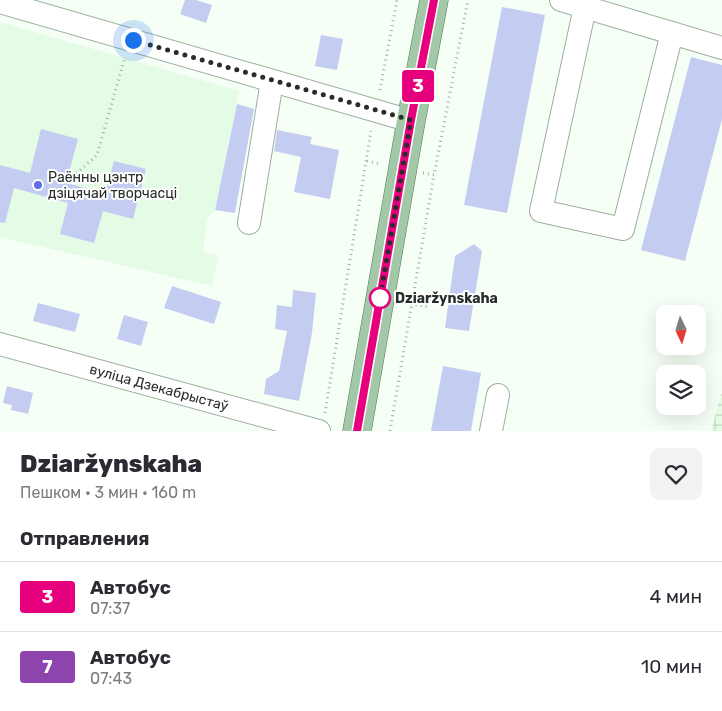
<!DOCTYPE html>
<html lang="ru">
<meta charset="utf-8">
<style>
:root{--surface:#fff;--page:#f2f2f3;--text:#2b2b33;--muted:#7c7c81;--line:#e1e1e2}
body{margin:0;font-family:Rubik,sans-serif;background:var(--page);color:var(--text);height:100vh;display:flex;flex-direction:column;font-size:19px;white-space:nowrap}
*{box-sizing:border-box;margin:0}
p{font-size:16px;color:var(--muted)}
.icon{flex:none;width:28px;height:28px;fill:none;stroke:currentColor;stroke-width:2;stroke-linecap:round;stroke-linejoin:round}
.map{position:relative;height:431px;overflow:hidden}
.side{display:flex;flex-direction:column;background:var(--surface);flex:1}
.side>*{flex:none}
.badge{padding:0 10px;border-radius:4px;font-size:18px;line-height:32px}
.needle{width:32px;rotate:176deg}
.fabs{position:absolute;left:656px;top:305px;display:grid;gap:10px}
.fabs a{display:grid;place-items:center;width:50px;height:50px;border-radius:10px;background:var(--surface);box-shadow:0 5px 20px #0002;font-size:25px}
.you{position:absolute;width:25px;height:25px;margin:-12px;border:4px solid #fff;border-radius:50%;background:#1a73e8;box-shadow:0 0 0 8px #1a73e833}
.map>.badge{position:absolute;translate:-50% -50%;box-shadow:0 0 0 2px #fff}
h2{padding:0 20px;font-size:19px;line-height:45px}
.round{display:grid;place-items:center;flex:none;width:52px;height:52px;border-radius:10px;background:var(--page)}
.head{display:flex;align-items:center;justify-content:space-between;height:85px;padding:0 20px}
h1{font-size:24px;font-weight:800;line-height:38px}
ul{padding:0;list-style:none}
li{display:flex;align-items:center;gap:15px;height:70px;padding:0 20px;border-top:1px solid var(--line)}
li div{flex:1}
li b{display:block;font-size:19px}
li em{font-style:normal}
li .badge{min-width:55px;font-weight:700;text-align:center}
.map>svg:first-child{display:block}
.built{fill:#e4fbe6}
.industrial{fill:url(#industrial-grid)}
.building{fill:#c4cdf1}
.lines{fill:none;stroke-linecap:round;stroke-linejoin:round}
.minor-casing{stroke:#9faea0;stroke-width:24}
.major-casing{stroke:#507a55;stroke-width:29}
.path{stroke:#a5aea6;stroke-width:3;stroke-dasharray:1 4;stroke-linecap:butt}
.minor{stroke:#fff;stroke-width:22}
.major{stroke:#a3c8a7;stroke-width:28}
.line-casing{stroke:#fff;stroke-width:11}
.line{stroke:#e6007e;stroke-width:8}
.walk{stroke:#272d28;stroke-width:5;stroke-dasharray:0 9}
.poi-dot{fill:#6170e8;stroke:#fff;stroke-width:2}
.stop-dot{fill:#fff;stroke:#e6007e;stroke-width:2.5}
.labels{text-anchor:middle;dominant-baseline:central;stroke-width:4;stroke-linejoin:round;paint-order:stroke}
.poi-label{font-size:14px;fill:#272d28;stroke:#fff;text-anchor:start}
.stop-label{font-size:14px;font-weight:bold;fill:#272d28;stroke:#fff;text-anchor:start}
.street-label{font-size:14px;fill:#272d28;stroke:#fff}
</style>
<div class="map">
<svg width="722" height="431" viewBox="0 0 722 431">
<defs>
<pattern id="industrial-grid" width="8" height="8" patternUnits="userSpaceOnUse" patternTransform="scale(1.25)"><rect width="8" height="8" fill="#e4fbe6"/><path d="M0 4h8M4 0v8" fill="none" stroke="#c4d7c5"/></pattern>
</defs>
<rect width="100%" height="100%" fill="#f5fff5"/>
<path class="built" d="M0,22L239,91L215,210L207,219L203,252L219,256L212,286L0,237Z"/>
<path class="industrial" d="M722,391V431H711Z"/>
<path class="building" d="M185,0H196L212,5L206,23L180,14Z
M502,7L545,15L507,213L464,205Z
M321,35L343,39L337,70L315,66Z
M691,57L722,65V119L685,261L641,250Z
M237,104L254,109L235,213L215,210Z
M41,129L78,139L66,183L105,193L114,161L146,169L133,219L103,211L94,243L60,234L68,203L14,188L5,223L0,222V165L30,173Z
M277,130L312,137L310,144L339,150L330,199L294,192L301,157L274,151Z
M474,244L482,251L469,331L445,328L455,256Z
M172,286L221,302L214,324L164,308Z
M293,290L316,293L312,333L299,401L264,394L266,379L279,371L287,331L275,329L277,305L292,307Z
M38,303L80,314L75,332L33,321Z
M124,315L148,322L141,346L117,339Z
M443,366L481,373L471,431H431Z
M7,386L33,393L28,414L11,410L12,405L3,403Z"/>
<g class="lines">
<defs>
<g id="minor">
<path d="M561,0L722,48"/>
<path d="M0,2L411,121"/>
<path d="M585,7L541,211L623,229L672,33"/>
<path d="M249,223L272,81"/>
<path id="s1" d="M0,344L319,431"/>
<path d="M491,431L498,395"/>
</g>
<path id="major" d="M357,431L411,121L434,0"/>
</defs>
<use href="#minor" class="minor-casing"/>
<use href="#major" class="major-casing"/>
<path class="path" d="M380,90L397,0
M367,161L380,164
M423,173L434,175L468,0
M69,180L97,155L125,57
M401,302L428,307
M325,413L371,131
M390,431L434,175"/>
<use href="#minor" class="minor"/>
<use href="#major" class="major"/>
</g>
<g class="lines">
<defs>
<path id="line" d="M357,431L411,120L434,0"/>
</defs>
<use href="#line" class="line-casing"/>
<use href="#line" class="line"/>
<path class="walk" d="M133,40L411,120L380,298"/>
</g>
<circle class="poi-dot" cx="38" cy="185" r="5"/>
<circle class="stop-dot" cx="380" cy="298" r="10"/>
<g class="labels">
<g class="poi-label">
<text x="48" y="177">Раённы цэнтр<tspan x="48" dy="16">дзіцячай творчасці</tspan></text>
</g>
<g class="stop-label">
<text x="395" y="298">Dziaržynskaha</text>
</g>
<g class="street-label">
<text stroke="none"><textPath href="#s1" startOffset="165">вуліца Дзекабрыстаў</textPath></text>
</g>
</g>
</svg>
<div class="fabs">
<a><svg class="needle" viewBox="-14 -14 28 28"><path d="M0-13l5 13h-10z" fill="#e53935"/><path d="M0 13l5-13h-10z" fill="#7c7c81"/></svg></a>
<a><svg class="icon" aria-label="layers" viewBox="0 0 24 24"><path d="M12 4l9 5-9 5-9-5zM3 14l9 5 9-5"/></svg></a>
</div>
<div class="you" style="left:133px;top:40px"></div>
<b class="badge" style="left:418px;top:86px;background:#e6007e;color:#fff">3</b>
</div>
<section class="side">
<div class="head"><div><h1>Dziaržynskaha</h1><p>Пешком · 3 мин · 160 m</p></div><a class="round"><svg class="icon" aria-label="heart" viewBox="0 0 24 24"><path d="M12 20l-8-8c-3-5 5-10 8-4 3-6 11-1 8 4z"/></svg></a></div>
<h2>Отправления</h2>
<ul>
<li><span class="badge" style="background:#e6007e;color:#fff">3</span><div><b>Автобус</b><p>07:37</p></div><em>4 мин</em></li>
<li><span class="badge" style="background:#8e44ad;color:#fff">7</span><div><b>Автобус</b><p>07:43</p></div><em>10 мин</em></li>
</ul>
</section>
